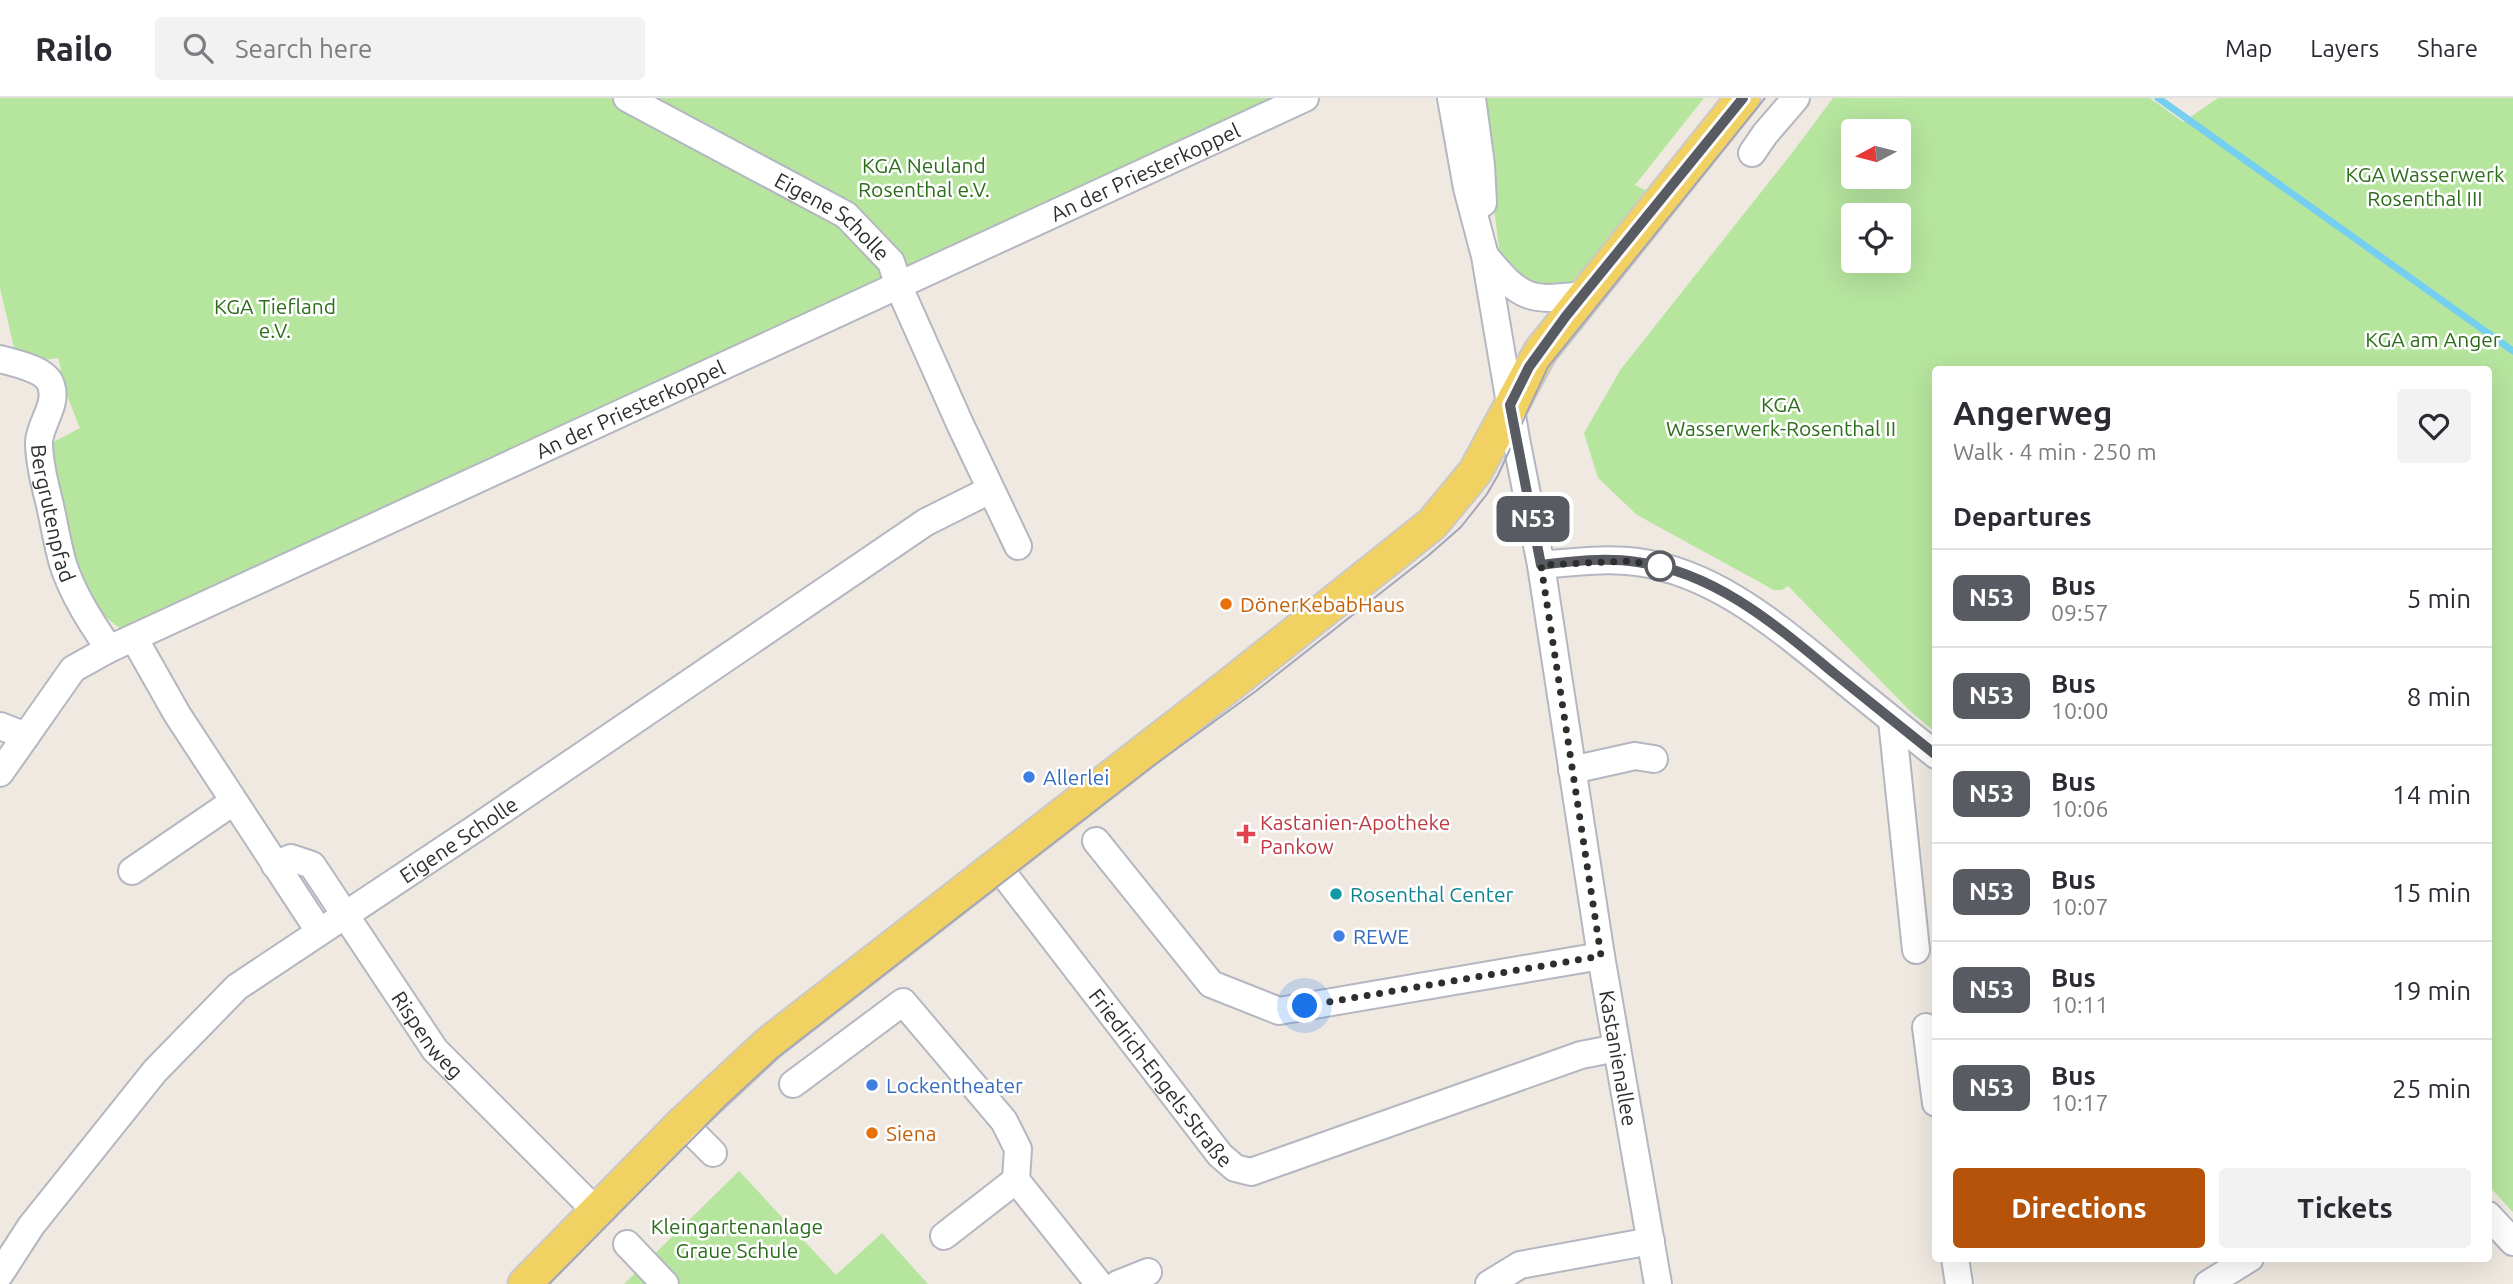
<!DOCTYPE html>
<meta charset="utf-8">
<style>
:root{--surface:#fff;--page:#f2f2f3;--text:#2b2b33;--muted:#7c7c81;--line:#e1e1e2;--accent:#b45309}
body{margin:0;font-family:Ubuntu,sans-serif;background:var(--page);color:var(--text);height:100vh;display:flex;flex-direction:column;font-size:26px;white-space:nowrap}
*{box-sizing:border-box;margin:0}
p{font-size:23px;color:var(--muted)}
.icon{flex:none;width:38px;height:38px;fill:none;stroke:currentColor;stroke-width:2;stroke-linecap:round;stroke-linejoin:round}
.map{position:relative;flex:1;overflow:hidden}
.sheet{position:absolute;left:1932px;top:268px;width:560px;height:896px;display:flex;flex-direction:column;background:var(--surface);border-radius:7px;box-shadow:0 7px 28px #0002}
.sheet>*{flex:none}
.badge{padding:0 14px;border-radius:10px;font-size:24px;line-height:46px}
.needle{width:46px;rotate:263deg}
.controls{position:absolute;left:1841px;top:21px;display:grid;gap:14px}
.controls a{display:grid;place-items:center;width:70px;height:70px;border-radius:7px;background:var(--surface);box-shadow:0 7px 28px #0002;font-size:35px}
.you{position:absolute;width:35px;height:35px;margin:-18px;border:5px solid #fff;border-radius:50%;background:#1a73e8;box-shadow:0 0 0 10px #1a73e833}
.map>.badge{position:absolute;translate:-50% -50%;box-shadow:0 0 0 4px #fff}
h2{padding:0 21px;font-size:26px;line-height:63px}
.round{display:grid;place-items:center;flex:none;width:74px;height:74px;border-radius:7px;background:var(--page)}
.summary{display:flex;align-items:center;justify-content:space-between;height:119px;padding:0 21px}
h1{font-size:33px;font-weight:700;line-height:52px}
.cta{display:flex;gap:14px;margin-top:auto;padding:14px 21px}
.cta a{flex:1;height:80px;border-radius:7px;background:var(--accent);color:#fff;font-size:28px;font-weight:700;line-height:80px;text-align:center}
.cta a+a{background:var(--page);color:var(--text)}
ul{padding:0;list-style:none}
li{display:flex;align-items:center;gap:21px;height:98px;padding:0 21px;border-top:2px solid var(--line)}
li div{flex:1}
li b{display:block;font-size:26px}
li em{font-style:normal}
li .badge{min-width:77px;font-weight:700;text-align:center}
header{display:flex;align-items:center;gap:42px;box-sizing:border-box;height:98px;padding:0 35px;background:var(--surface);border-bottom:2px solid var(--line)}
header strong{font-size:33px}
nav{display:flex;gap:38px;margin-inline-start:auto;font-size:24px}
.search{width:490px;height:63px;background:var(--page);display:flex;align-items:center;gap:18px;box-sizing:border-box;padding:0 24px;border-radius:7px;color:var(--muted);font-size:26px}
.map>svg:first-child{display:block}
.green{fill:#b6e59e;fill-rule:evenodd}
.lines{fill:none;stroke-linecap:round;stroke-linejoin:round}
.stream{stroke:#75cff0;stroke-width:7}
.minor-casing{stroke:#b4b7c1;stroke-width:30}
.major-casing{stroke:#c9c9c9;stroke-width:37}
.minor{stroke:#fff;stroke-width:26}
.major{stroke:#f2d163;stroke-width:33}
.tram{stroke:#a3a6b8;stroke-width:2}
.line-casing{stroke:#fff;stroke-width:16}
.line{stroke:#595b62;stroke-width:10}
.walk{stroke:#2e2e2e;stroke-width:7;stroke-dasharray:0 12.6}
.stop-dot{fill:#fff;stroke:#595b62;stroke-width:3.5}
.food-dot{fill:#e8710a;stroke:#fff;stroke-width:2.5}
.shop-dot{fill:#3f7fe0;stroke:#fff;stroke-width:2.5}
.health-dot{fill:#e0444e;stroke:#fff;stroke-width:2.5}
.culture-dot{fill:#0f9aa8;stroke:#fff;stroke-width:2.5}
.labels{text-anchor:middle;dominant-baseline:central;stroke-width:5;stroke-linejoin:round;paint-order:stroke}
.park-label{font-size:21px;fill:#2c6e1b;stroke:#fff}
.street-label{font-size:21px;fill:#2e2e2e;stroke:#fff}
.food-label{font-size:21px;fill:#c56008;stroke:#fff;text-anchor:start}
.shop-label{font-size:21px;fill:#366cbe;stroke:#fff;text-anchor:start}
.health-label{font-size:21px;fill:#be3a42;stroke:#fff;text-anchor:start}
.culture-label{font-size:21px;fill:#0d838f;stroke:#fff;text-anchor:start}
</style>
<header>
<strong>Railo</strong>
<div class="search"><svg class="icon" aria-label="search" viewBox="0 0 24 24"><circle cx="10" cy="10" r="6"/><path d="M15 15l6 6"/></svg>Search here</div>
<nav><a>Map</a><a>Layers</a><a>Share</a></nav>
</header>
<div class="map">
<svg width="2513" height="1186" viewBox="0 0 2513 1186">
<rect width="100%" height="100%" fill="#efe9e1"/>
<path class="green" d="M0,0H615L842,121L890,183L123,533C113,524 98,515 91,503C70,468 51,387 50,346L80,330L58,275L61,271L58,260L37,263L16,258L0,190Z
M637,0H1287L906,175L849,114Z
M1480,0H1704L1635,87L1649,94L1582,187L1525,189L1500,158Z
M1833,0H2150L2183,24L2218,0H2513V1114L2488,1087V271H1936L1935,634L1911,614L1788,488L1782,492H1774L1637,417L1598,380L1584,335L1621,271L1792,55ZM1853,33H1899V79H1853ZM1853,117H1899V163H1853Z
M739,1073L836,1177L882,1135L928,1186H624Z"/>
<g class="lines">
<path class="stream" d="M2158,0L2513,253"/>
<defs>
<g id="minor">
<path id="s1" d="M627,0L846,117L891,164L899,189L960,326L1018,448"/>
<path id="s2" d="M1451,0L1467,90L1485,158L1516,341L1541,467L1601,858L1658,1186"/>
<path d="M1472,0L1481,67L1483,105"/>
<path d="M1752,55L1765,36L1796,0"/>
<path d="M1486,159C1521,201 1529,204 1583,197"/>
<path id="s3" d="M0,261C14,265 46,271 51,287C58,307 40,325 39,344C39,364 44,384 49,403C54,424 57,445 63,466C73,497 91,524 109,551"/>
<path d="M1541,467C1572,464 1606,460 1637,464C1713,474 1774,526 1831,572C1866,601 1901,629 1936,657"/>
<path d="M134,540L177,616L319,833"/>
<path d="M1892,622L1916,852"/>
<path d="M0,628L26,638"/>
<path d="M1572,672L1635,658L1654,661"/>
<path id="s4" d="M0,675L73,571L109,551L1305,0"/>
<path d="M1096,743L1211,886L1279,913L1601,858"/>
<path id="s5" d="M996,766L1220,1057L1235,1070L1251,1074L1581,957L1617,950"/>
<path id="s6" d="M275,767L291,760L312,767L435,952L597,1114"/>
<path d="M132,773L233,704"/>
<path d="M1926,929L1936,1005"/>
<path d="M793,986L903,904L1004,1023L1018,1051L1016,1082L1099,1186"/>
<path d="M683,1025L713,1055"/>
<path d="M2488,1117L2513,1144"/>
<path d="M944,1138L1016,1082"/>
<path d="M627,1146L665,1186"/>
<path d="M1955,1160L1959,1186"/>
<path id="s7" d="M0,1176L31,1128L155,973L237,889L476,730L926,424L990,392"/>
<path d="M1118,1186L1148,1174"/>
<path d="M1489,1186L1520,1167L1651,1143"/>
<path d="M2208,1186L2250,1160"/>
</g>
<path id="major" d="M525,1186L683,1025L769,945L1227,589L1432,426L1475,374L1540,254L1743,0"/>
</defs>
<use href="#minor" class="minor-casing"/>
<use href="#major" class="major-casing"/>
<use href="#minor" class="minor"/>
<use href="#major" class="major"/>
<path class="tram" d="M549,1186L726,1007L778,959L1153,668L1256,593L1429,457L1461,429L1487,396L1498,377L1548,269L1765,0"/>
</g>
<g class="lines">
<defs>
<path id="line" d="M1743,0L1566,218L1529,269L1510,307L1541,467C1572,463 1606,459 1637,464C1715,474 1777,528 1835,576C1869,603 1902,630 1936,657"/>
</defs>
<use href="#line" class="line-casing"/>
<use href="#line" class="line"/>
<path class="walk" d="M1305,908L1601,858L1541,467L1630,463L1660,468"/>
</g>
<circle class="stop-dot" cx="1660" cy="468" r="14"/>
<g class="food-dot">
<circle cx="1226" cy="506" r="7"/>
<circle cx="872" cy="1035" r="7"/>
</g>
<g class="shop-dot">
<circle cx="1029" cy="679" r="7"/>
<circle cx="1339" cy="838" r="7"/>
<circle cx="872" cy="987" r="7"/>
</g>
<path class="health-dot" d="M1242.5 725.5h7v7h7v7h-7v7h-7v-7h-7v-7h7z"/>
<circle class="culture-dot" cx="1336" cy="796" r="7"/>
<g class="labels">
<g class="park-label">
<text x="924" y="67">KGA Neuland<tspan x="924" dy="24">Rosenthal e.V.</tspan></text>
<text x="2425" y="76">KGA Wasserwerk<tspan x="2425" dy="24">Rosenthal III</tspan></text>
<text x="275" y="208">KGA Tiefland<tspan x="275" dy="24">e.V.</tspan></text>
<text x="2433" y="241">KGA am Anger</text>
<text x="1781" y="306">KGA<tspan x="1781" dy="24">Wasserwerk-Rosenthal II</tspan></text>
<text x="737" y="1128">Kleingartenanlage<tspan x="737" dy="24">Graue Schule</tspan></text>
</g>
<g class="street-label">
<text stroke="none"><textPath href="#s4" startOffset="1309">An der Priesterkoppel</textPath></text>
<text stroke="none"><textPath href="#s1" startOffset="238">Eigene Scholle</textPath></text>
<text stroke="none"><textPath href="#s4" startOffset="742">An der Priesterkoppel</textPath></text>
<text stroke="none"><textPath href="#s3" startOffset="191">Bergrutenpfad</textPath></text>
<text stroke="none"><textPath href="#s7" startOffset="639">Eigene Scholle</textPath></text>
<text stroke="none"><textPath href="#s6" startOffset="245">Rispenweg</textPath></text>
<text stroke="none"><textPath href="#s2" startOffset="975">Kastanienallee</textPath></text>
<text stroke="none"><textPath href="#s5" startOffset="270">Friedrich-Engels-Straße</textPath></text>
</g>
<g class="food-label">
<text x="1240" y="506">DönerKebabHaus</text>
<text x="886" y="1035">Siena</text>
</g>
<g class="shop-label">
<text x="1043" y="679">Allerlei</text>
<text x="1353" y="838">REWE</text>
<text x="886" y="987">Lockentheater</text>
</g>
<g class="health-label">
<text x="1260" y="724">Kastanien-Apotheke<tspan x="1260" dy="24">Pankow</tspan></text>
</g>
<g class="culture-label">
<text x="1350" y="796">Rosenthal Center</text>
</g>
</g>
</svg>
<div class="controls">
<a><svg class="needle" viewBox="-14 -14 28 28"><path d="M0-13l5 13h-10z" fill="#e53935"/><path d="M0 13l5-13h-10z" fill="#7c7c81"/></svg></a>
<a><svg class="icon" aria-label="locate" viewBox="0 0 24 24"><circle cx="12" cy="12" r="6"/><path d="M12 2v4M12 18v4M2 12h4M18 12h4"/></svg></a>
</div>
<div class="you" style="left:1305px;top:908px"></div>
<b class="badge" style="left:1533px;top:421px;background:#595b62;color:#fff">N53</b>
<section class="sheet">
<div class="summary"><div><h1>Angerweg</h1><p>Walk · 4 min · 250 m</p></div><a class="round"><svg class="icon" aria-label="heart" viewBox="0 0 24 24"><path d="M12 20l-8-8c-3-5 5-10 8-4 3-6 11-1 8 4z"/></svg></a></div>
<h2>Departures</h2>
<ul>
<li><span class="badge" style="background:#595b62;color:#fff">N53</span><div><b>Bus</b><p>09:57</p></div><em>5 min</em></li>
<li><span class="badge" style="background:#595b62;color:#fff">N53</span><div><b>Bus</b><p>10:00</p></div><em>8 min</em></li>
<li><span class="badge" style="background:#595b62;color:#fff">N53</span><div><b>Bus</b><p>10:06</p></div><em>14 min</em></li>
<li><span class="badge" style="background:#595b62;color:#fff">N53</span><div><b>Bus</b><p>10:07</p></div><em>15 min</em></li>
<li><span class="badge" style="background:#595b62;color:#fff">N53</span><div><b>Bus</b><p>10:11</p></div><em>19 min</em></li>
<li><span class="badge" style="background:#595b62;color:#fff">N53</span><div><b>Bus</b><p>10:17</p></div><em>25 min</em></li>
</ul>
<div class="cta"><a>Directions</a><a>Tickets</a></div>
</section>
</div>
